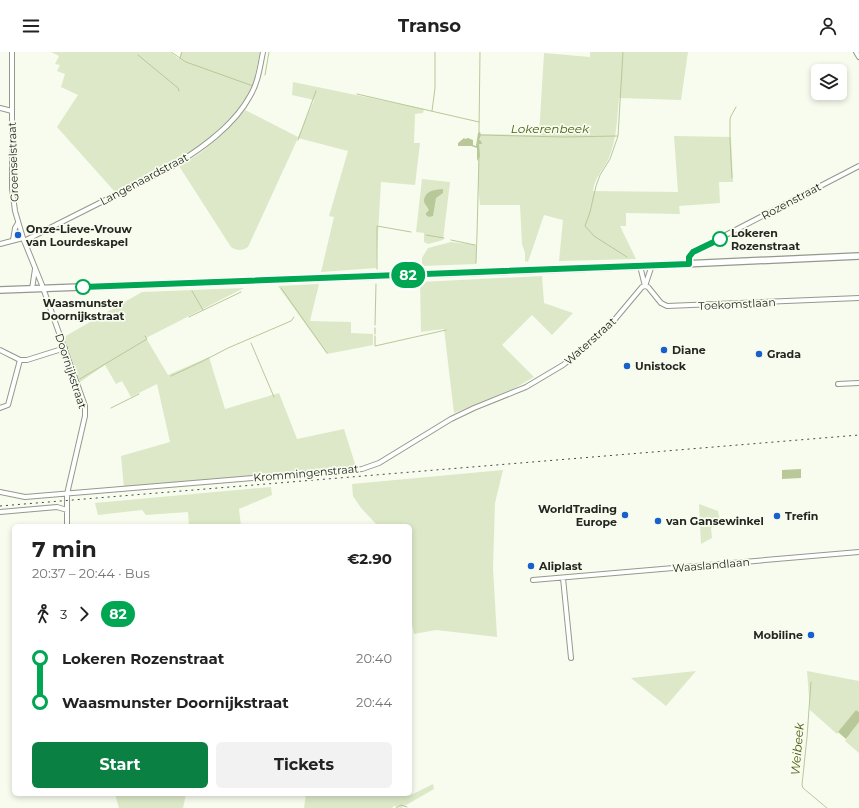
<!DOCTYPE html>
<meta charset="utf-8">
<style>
:root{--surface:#fff;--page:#f2f2f2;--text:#222;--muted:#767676;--accent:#0b8043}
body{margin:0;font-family:Montserrat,sans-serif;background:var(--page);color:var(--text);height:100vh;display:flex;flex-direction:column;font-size:15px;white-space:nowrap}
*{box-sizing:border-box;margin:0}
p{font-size:13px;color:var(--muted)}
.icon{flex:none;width:22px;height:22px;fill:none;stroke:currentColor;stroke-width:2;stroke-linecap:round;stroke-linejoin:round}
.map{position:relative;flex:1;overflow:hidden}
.sheet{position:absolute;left:12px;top:472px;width:400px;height:272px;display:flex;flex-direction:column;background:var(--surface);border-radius:6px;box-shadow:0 2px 6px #0003}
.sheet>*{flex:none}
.badge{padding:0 8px;border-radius:13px;font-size:14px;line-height:26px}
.buttons{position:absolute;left:811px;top:12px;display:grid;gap:8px}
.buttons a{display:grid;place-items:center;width:36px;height:36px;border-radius:6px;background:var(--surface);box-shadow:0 2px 6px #0003;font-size:20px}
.map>.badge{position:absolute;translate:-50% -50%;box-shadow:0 0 0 2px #fff}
.legs{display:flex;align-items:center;gap:6px;height:44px;padding:0 20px;font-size:13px}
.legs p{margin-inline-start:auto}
.overview{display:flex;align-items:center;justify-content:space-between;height:68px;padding:0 20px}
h1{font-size:22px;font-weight:700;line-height:30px}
.cta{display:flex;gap:8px;margin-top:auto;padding:8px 20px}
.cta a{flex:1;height:46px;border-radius:6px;background:var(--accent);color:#fff;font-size:16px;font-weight:700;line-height:46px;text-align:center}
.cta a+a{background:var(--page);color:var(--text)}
ul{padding:0 20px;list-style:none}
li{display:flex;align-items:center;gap:14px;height:44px;font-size:15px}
li i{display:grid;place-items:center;width:6px;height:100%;margin:0 5px;background:currentColor}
li i::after{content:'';width:10px;height:10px;margin:-5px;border:3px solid;border-radius:50%;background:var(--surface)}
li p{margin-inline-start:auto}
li:first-child i{background:linear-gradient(#0000 50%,currentColor 0)}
li:last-child i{background:linear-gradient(currentColor 50%,#0000 0)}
header{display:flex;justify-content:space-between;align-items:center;height:52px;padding:0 20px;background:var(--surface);font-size:18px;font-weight:700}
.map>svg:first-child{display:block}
.green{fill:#dde8c8}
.water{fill:#b9c898}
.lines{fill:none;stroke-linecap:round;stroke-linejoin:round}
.stream{stroke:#b9c898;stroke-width:1}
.minor-casing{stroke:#95998c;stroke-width:6}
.major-casing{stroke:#95998c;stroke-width:8}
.minor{stroke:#fff;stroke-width:4}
.major{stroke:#fff;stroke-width:5.5}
.rail{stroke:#494b44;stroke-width:1;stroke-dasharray:2 4;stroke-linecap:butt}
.line-1-casing{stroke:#fff;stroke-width:9}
.line-1{stroke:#00a651;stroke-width:6}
.poi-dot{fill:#1860cb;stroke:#f7fcee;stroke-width:1.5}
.stop-1-dot{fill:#fff;stroke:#00a651;stroke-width:2}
.labels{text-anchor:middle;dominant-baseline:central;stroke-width:3.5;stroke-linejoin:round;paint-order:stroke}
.street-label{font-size:11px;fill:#252621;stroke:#f7fcee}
.poi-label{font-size:11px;font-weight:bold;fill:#252621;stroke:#f7fcee;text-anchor:start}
.stop-label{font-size:11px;font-weight:bold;fill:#252621;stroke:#f7fcee;text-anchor:start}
.water-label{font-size:12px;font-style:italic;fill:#4d5e14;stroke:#f7fcee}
</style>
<header><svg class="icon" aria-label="menu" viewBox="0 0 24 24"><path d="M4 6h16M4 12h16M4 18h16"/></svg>Transo<svg class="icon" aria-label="person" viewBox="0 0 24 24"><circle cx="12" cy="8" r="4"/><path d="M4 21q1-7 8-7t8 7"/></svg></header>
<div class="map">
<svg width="859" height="756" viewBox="0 0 859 756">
<rect width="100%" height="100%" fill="#f7fcee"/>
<path class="green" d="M51,0H170L179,7L181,0H260L254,28L246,47L240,57L209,86L193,99L176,109L115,140L57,75L78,43L61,35L65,22L57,19L60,13L55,12L59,4Z
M590,0H688L681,48L619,46C617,67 617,88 608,108C603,118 594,127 593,139L678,140L674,84L731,85L733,130H719L720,151L679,154L680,162L626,161V174H620L636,207L559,209L563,168L544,163L528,210L525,209V201L522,192L520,153H480L478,133L479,82L539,83L544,1L590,5Z
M293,30L424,57L423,61L415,62L414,91H420L415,133L381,130L376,216L321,220L334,165L329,164L348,99L298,86L248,195C242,199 237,199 231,195L179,114C206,100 225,80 245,58L298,85L314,48L292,43Z
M422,127L450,130L443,188L428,192L424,190V181L416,180Z
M451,190L476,193V212L422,214V206L428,196Z
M542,224L544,251L573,261L552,283L532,263L502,293L534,325L508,340L454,361L444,277L421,280L420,230Z
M319,232L310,269L351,270V281L373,282V293L327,302L278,234Z
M244,236L146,286L168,323L209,305L225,357L279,341L297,387L344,377L356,415L124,436L121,404L170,390L157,332L131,345L122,329L116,332L105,313L80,330L64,285L142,240Z
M503,418L495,451L493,516L497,585L436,578L414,582L410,562V474H378L361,456L353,444L352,432Z
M271,435L272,443L239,457L241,474H189L188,460L146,463L142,458L98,463L95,451Z
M699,452L718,459L720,469L711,476L712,486L701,492Z
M696,619L666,654L631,626Z
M807,619L859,629V660L856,658L837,682L810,658Z
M859,670V701L845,689Z
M433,732L434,737L401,756L394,754L392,756H304L306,742H409V744Z
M115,742H186L183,756H119Z"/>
<path class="water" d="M480,80L481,83L479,88L481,89L482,92H479L480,104L477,109V96L471,94H458V91L464,86L465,87L468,86L473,88V93L476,94L478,81Z
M443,137V141L436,146L433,164L429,165L426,163V161L429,158C428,155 424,152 424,149C425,138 435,138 443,137Z
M801,417V426L782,427V418Z
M856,658L859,660V670L846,687L838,680Z"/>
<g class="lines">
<path class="stream" d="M171,0L186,10L253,34
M623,0L618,84L610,107L600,123L596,134L590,160L585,174L594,184L627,205
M138,3L178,36L179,39
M180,6L182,0
M265,23L269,0
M357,42L479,70
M432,59L435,36V0
M479,81L480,0
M481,83L564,85L617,84
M298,88L316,39
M732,126L730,87V67L731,64L736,55
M426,183L444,186
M451,188L475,193
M476,211L477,182L479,105
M377,217V174L411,180
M281,236L327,301
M192,239L203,258
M189,265L241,240
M375,273L376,232
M375,276V282
M375,284V294L446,278
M251,291L274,345
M171,324L201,310L228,296L291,269L294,265
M80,327L147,287L145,284
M111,356L139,342
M811,630L807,685L802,733L803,736L827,756
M396,756L401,753L407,755"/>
<defs>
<path id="minor" d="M12,0V136L15,159L23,186L42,233L85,354V364L67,442V474
M856,0L859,5
M0,56L12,59
M13,188L15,176L18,171
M24,189L173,114C201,97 234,74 250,44C258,31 260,15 263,0
M0,192L23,186
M689,212V205L693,200L859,114
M640,214L645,234L648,235L661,251L667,254L859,246
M645,234L652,213
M32,237L35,217
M0,298L20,308H27L65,296
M838,332L859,331
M0,356L8,353L20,308
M0,440L25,445L362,417L379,411L451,367L474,356L526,335L563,313L582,298L611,272L642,235L645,234
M0,460L57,455L67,458
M563,526L571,606
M533,528L859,500"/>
<path id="major" d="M0,238L640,214L859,204"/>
</defs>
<use href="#minor" class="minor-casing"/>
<use href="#major" class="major-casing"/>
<use href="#minor" class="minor"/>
<use href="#major" class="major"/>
<path class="rail" d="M0,454L859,383"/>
</g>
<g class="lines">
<defs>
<path id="line-1" d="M83,235L689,212V205L693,200L720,187"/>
</defs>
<use href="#line-1" class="line-1-casing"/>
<use href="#line-1" class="line-1"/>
</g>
<g class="poi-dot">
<circle cx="18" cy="183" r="4"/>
<circle cx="664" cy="298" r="4"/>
<circle cx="759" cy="302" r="4"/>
<circle cx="627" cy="314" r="4"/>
<circle cx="625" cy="463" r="4"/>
<circle cx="777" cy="464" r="4"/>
<circle cx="658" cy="469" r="4"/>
<circle cx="531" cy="514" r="4"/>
<circle cx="811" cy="583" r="4"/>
</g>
<g class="stop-1-dot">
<circle cx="720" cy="187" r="7"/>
<circle cx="83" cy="235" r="7"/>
</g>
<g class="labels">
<g class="street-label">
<text transform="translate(13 110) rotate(-92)">Groenselstraat</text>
<text transform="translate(144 127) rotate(-28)">Langenaardstraat</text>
<text transform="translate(791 149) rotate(-28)">Rozenstraat</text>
<text transform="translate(737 252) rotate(-3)">Toekomstlaan</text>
<text transform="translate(590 289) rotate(-42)">Waterstraat</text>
<text transform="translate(71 319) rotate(72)">Doornijkstraat</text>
<text transform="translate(306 421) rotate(-5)">Krommingenstraat</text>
<text transform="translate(711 513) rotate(-5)">Waaslandlaan</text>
</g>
<g class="poi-label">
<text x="26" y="177">Onze-Lieve-Vrouw<tspan x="26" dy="13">van Lourdeskapel</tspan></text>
<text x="672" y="298">Diane</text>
<text x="767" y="302">Grada</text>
<text x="635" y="314">Unistock</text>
<text x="617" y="457" text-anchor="end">WorldTrading<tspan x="617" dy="13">Europe</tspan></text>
<text x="785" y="464">Trefin</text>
<text x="666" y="469">van Gansewinkel</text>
<text x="539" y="514">Aliplast</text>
<text x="803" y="583" text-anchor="end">Mobiline</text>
</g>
<g class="stop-label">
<text x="731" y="181">Lokeren<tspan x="731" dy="13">Rozenstraat</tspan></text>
<text x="83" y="251" text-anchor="middle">Waasmunster<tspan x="83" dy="13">Doornijkstraat</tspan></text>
</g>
<g class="water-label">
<text x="550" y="76">Lokerenbeek</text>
<text transform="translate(797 697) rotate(-85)">Weibeek</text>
</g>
</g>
</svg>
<div class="buttons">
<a><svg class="icon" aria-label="layers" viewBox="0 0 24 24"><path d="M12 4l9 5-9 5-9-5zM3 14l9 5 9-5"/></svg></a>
</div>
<b class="badge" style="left:408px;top:223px;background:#00a651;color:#fff">82</b>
<section class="sheet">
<div class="overview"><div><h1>7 min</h1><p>20:37 – 20:44 · Bus</p></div><b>€2.90</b></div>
<div class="legs"><svg class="icon" aria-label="walk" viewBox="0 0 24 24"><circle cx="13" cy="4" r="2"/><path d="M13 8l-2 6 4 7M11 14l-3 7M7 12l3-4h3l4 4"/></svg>3<svg class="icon" aria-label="forward" viewBox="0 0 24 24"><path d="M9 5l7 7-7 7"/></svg><b class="badge" style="background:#00a651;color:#fff">82</b></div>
<ul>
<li><i style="color:#00a651"></i><b>Lokeren Rozenstraat</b><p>20:40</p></li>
<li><i style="color:#00a651"></i><b>Waasmunster Doornijkstraat</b><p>20:44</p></li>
</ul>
<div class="cta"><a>Start</a><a>Tickets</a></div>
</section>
</div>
